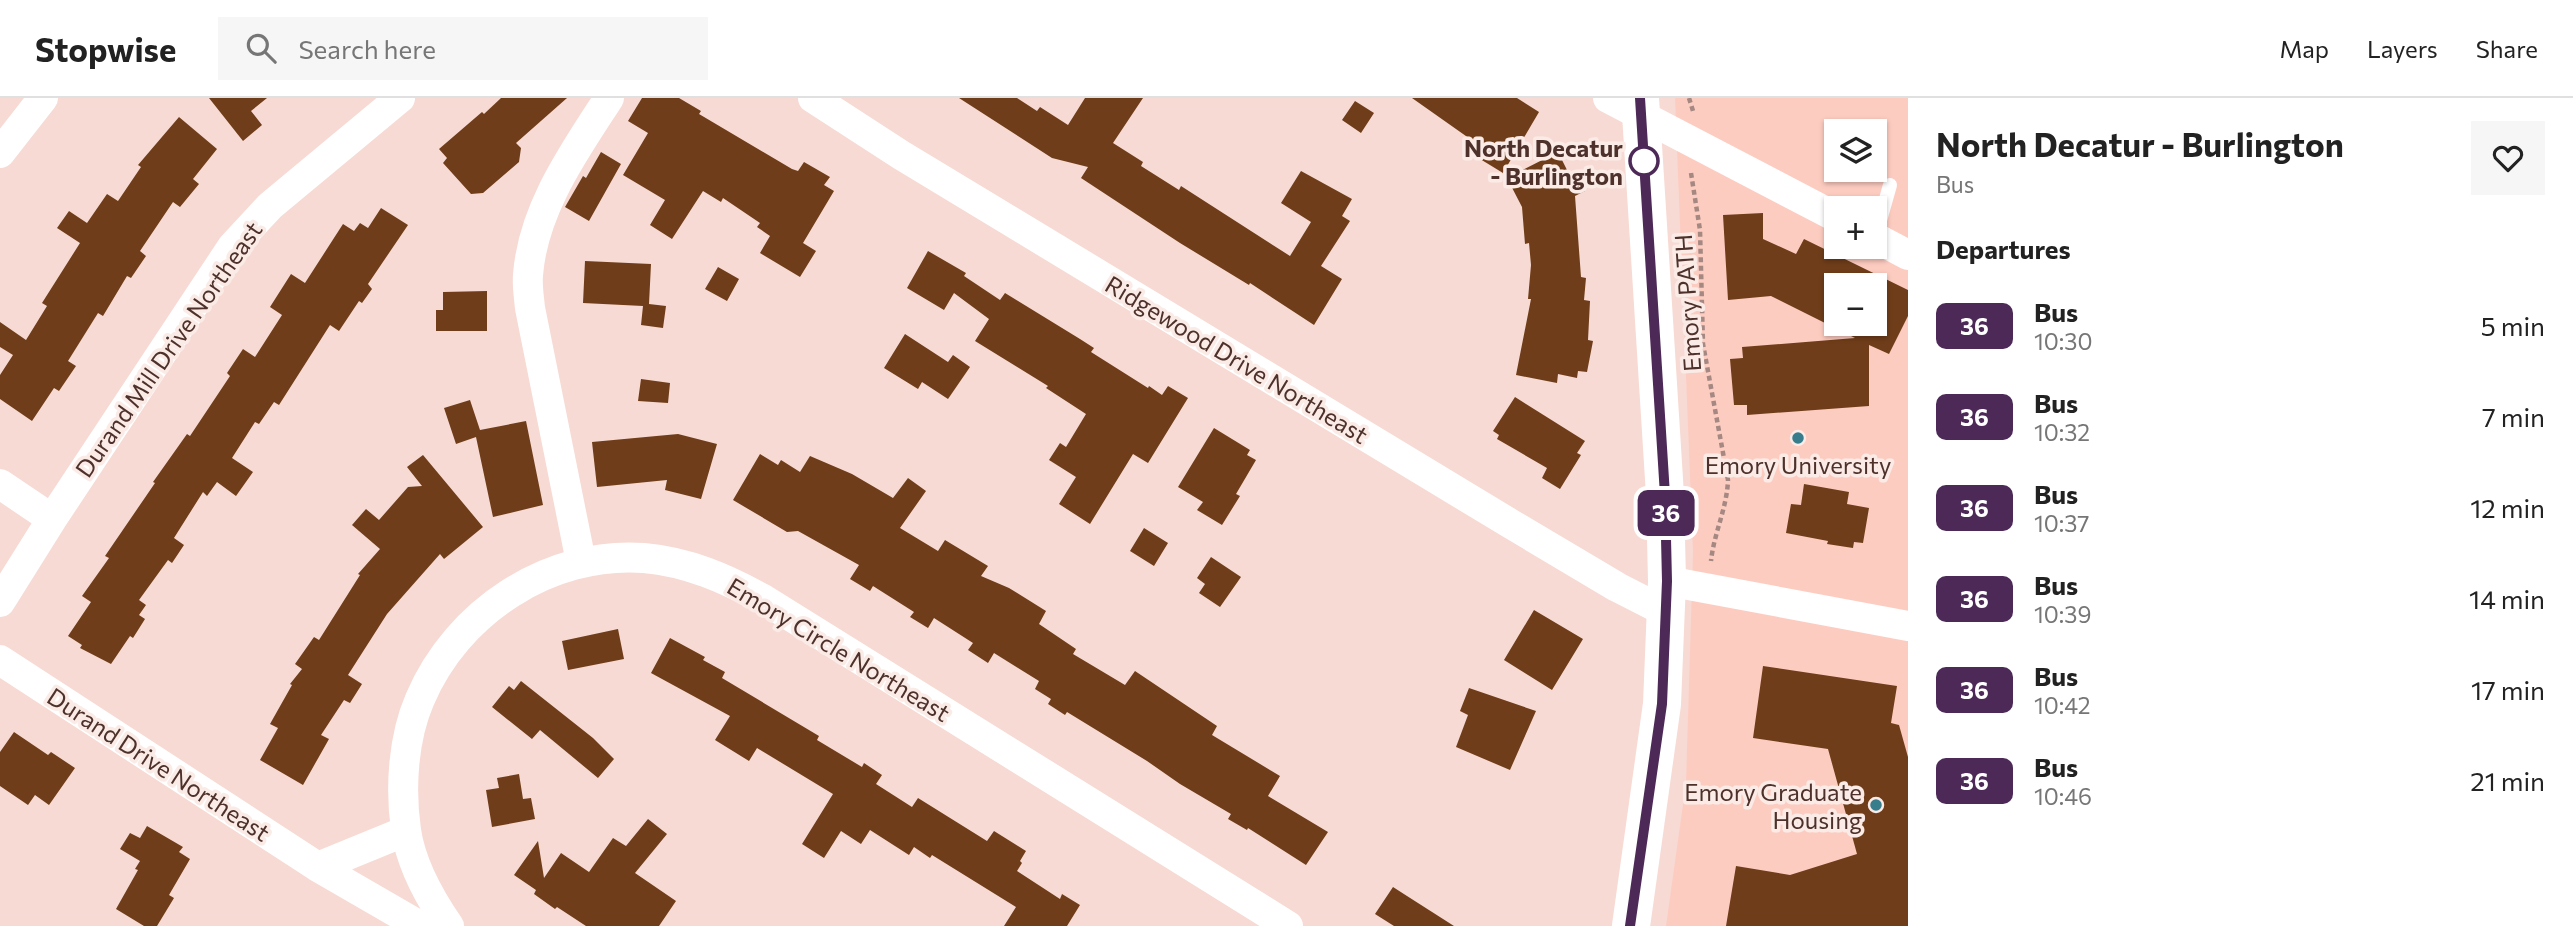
<!DOCTYPE html>
<meta charset="utf-8">
<style>
:root{--surface:#fff;--page:#f6f6f6;--text:#222;--muted:#767676;--line:#e0e0e0}
body{margin:0;font-family:Commissioner,sans-serif;background:var(--page);color:var(--text);height:100vh;display:flex;flex-direction:column;font-size:26px;white-space:nowrap}
*{box-sizing:border-box;margin:0}
p{font-size:23px;color:var(--muted)}
.icon{flex:none;width:38px;height:38px;fill:none;stroke:currentColor;stroke-width:2;stroke-linecap:round;stroke-linejoin:round}
.map{position:relative;flex:1;overflow:hidden}
.sheet{display:flex;flex-direction:column;background:var(--surface);width:665px}
.sheet>*{flex:none}
.badge{padding:0 14px;border-radius:10px;font-size:24px;line-height:46px}
.buttons{position:absolute;left:1824px;top:21px;display:grid;gap:14px}
.buttons a{display:grid;place-items:center;width:63px;height:63px;border-radius:0px;background:var(--surface);box-shadow:0 2px 5px #0004;font-size:35px}
.map>.badge{position:absolute;translate:-50% -50%;box-shadow:0 0 0 4px #fff}
h2{padding:0 28px;font-size:26px;line-height:63px}
.round{display:grid;place-items:center;flex:none;width:74px;height:74px;border-radius:0px;background:var(--page)}
.headline{display:flex;align-items:center;justify-content:space-between;height:119px;padding:0 28px}
h1{font-size:33px;font-weight:700;line-height:52px}
ul{padding:0;list-style:none}
li{display:flex;align-items:center;gap:21px;height:91px;padding:0 28px}
li div{flex:1}
li b{display:block;font-size:26px}
li em{font-style:normal}
li .badge{min-width:77px;font-weight:700;text-align:center}
header{display:flex;align-items:center;gap:42px;box-sizing:border-box;height:98px;padding:0 35px;background:var(--surface);border-bottom:2px solid var(--line)}
header strong{font-size:33px}
nav{display:flex;gap:38px;margin-inline-start:auto;font-size:24px}
.search{width:490px;height:63px;background:var(--page);display:flex;align-items:center;gap:18px;box-sizing:border-box;padding:0 24px;border-radius:0px;color:var(--muted);font-size:26px}
main{display:flex;flex:1;min-height:0}
.map>svg:first-child{display:block}
.built{fill:#fdccc1;fill-rule:evenodd}
.building{fill:#6f3d19;fill-rule:evenodd}
.lines{fill:none;stroke-linecap:round;stroke-linejoin:round}
.path{stroke:#a58881;stroke-width:4.5;stroke-dasharray:5 3.5;stroke-linecap:butt}
.lane{stroke:#fff;stroke-width:14}
.street{stroke:#fff;stroke-width:30}
.secondary{stroke:#fff;stroke-width:38}
.line-casing{stroke:#fff;stroke-width:16}
.line{stroke:#4d2958;stroke-width:10}
.stop-dot{fill:#fff;stroke:#4d2958;stroke-width:3.5}
.poi-dot{fill:#387d8b;stroke:#faebe7;stroke-width:2.5}
.labels{text-anchor:middle;dominant-baseline:central;stroke-width:7;stroke-linejoin:round;paint-order:stroke}
.stop-label{font-size:24px;font-weight:bold;fill:#4d312a;stroke:#faebe7;text-anchor:end}
.street-label{font-size:24px;fill:#4d312a;stroke:#faebe7}
.poi-label{font-size:24px;fill:#4d312a;stroke:#faebe7}
</style>
<header>
<strong>Stopwise</strong>
<div class="search"><svg class="icon" aria-label="search" viewBox="0 0 24 24"><circle cx="10" cy="10" r="6"/><path d="M15 15l6 6"/></svg>Search here</div>
<nav><a>Map</a><a>Layers</a><a>Share</a></nav>
</header>
<main>
<div class="map">
<svg width="1908" height="828" viewBox="0 0 1908 828">
<rect width="100%" height="100%" fill="#f7dad3"/>
<path class="built" d="M1675,0H1908V828H1666L1686,685L1693,454ZM1836,33H1874V72H1836ZM1836,110H1874V149H1836ZM1836,187H1874V226H1836Z"/>
<path class="building" d="M209,0H267L251,13L262,27L243,43Z
M501,0H567L516,45L521,50L519,64L483,95L471,96L443,65L447,60L439,51L482,14L484,16Z
M642,0H679L701,13L699,16L792,71L798,73L804,64L830,79L824,87L834,93L803,145L816,153L800,179L760,155L770,138L757,129L760,125L723,100L721,104L703,93L672,141L650,127L665,102L623,77L648,35L628,23Z
M959,0H1017L1037,13L1040,9L1068,27L1085,0H1143L1113,45L1143,64L1141,68L1179,92L1181,88L1290,158L1311,124L1281,105L1301,73L1352,101L1342,118L1350,123L1321,168L1342,181L1314,227L1250,185L1249,187L1180,145L1081,80L1088,69L1052,60Z
M1412,0H1517L1539,14L1503,75L1467,53L1473,43Z
M1355,3L1374,15L1361,35L1342,22Z
M179,19L217,51L193,81L199,86L180,109L173,104L140,153L146,158L131,180L127,178L103,218L98,215L68,263L76,268L59,293L54,290L32,323L0,301V277L13,257L0,249V224L26,242L47,208L42,205L80,145L57,130L69,113L87,125L107,96L118,103L141,69L138,67Z
M601,54L621,66L589,123L565,109L583,78L586,80Z
M1558,54L1569,76L1574,73L1585,93L1575,98L1581,179L1586,180L1584,202L1590,203L1588,242L1593,243L1587,274L1578,273L1577,280L1558,276L1557,285L1516,277L1531,201H1528L1531,167L1529,145L1525,146L1522,109L1507,80Z
M381,110L408,127L368,186L372,191L362,205L359,203L339,233L330,227L279,307L274,304L259,326L255,324L232,360L253,374L236,398L217,384L207,398L203,394L174,440L184,447L172,465L168,462L139,502L146,507L139,517L145,521L133,540L130,538L111,566L80,550L82,547L68,538L91,504L82,498L109,460L105,458L155,385L153,384L187,336L190,338L230,278L227,275L243,251L255,259L282,217L270,209L291,176L305,185L343,126L354,133L360,125L368,130Z
M1763,115V141L1796,156L1804,141L1908,192V218L1889,256L1869,247V308L1747,317V307H1734L1730,261L1743,260L1742,249L1855,240L1771,198L1728,202L1723,117ZM1836,187H1874V226H1836Z
M928,153L966,175L964,178L1000,202L1005,195L1080,241L1094,250L1091,254L1148,290L1149,288L1162,297L1168,288L1188,300L1148,365L1133,356L1090,426L1059,406L1076,379L1049,362L1060,345L1066,349L1086,316L1046,290L1048,288L975,243L989,221L954,195L944,212L907,190Z
M585,163L651,166L649,206L666,208L663,230L641,227L643,208L583,205Z
M718,169L739,181L727,203L705,191Z
M487,193V233H436V212H443V194Z
M905,236L948,264L953,257L970,269L948,301L922,284L918,291L884,270Z
M641,281L670,285L668,305L638,303Z
M1515,299L1585,343L1577,355L1581,357L1560,391L1542,380L1547,370L1497,341L1499,337L1493,333Z
M470,302L480,332L526,323L543,407L493,419L476,339L456,346L444,310Z
M1214,330L1250,352L1247,357L1256,362L1236,396L1240,398L1222,427L1197,412L1203,404L1178,389Z
M678,336L717,346L701,401L665,392L667,382L597,389L592,344Z
M760,356L778,367L781,362L800,374L810,358L852,376L893,400L908,380L926,393L900,430L938,453L945,442L988,468L981,478L1009,490L1046,513L1039,526L1076,551L1073,556L1125,587L1135,573L1217,628L1212,637L1280,678L1268,698L1328,734L1306,767L1248,730L1247,732L1228,721L1231,716L1180,686L1147,663L1067,614L1065,617L1048,606L1051,601L1035,591L1039,583L994,555L988,565L968,552L973,545L934,520L928,530L910,519L914,514L873,488L870,493L850,481L859,467L798,433L787,434L733,402Z
M423,357L483,429L444,461L440,456L387,516L348,577L362,586L350,605L344,602L321,637L329,641L303,687L260,662L278,630L270,626L292,587L290,586L302,571L295,566L314,539L319,542L360,477L358,476L380,451L352,427L366,411L379,422L408,389L422,388L407,369Z
M1804,386L1849,394L1847,406L1869,410L1863,445L1854,444L1853,450L1827,446L1828,443L1786,435L1791,406L1801,407Z
M1144,430L1168,445L1154,468L1130,453Z
M1211,459L1241,479L1220,509L1199,495L1205,486L1197,480Z
M1534,512L1583,541L1552,592L1504,562Z
M618,531L624,561L568,572L562,543Z
M670,540L705,559L703,562L725,574L722,580L819,638L817,642L862,669L864,665L882,677L876,686L912,709L918,700L987,743L994,733L1026,753L1020,763L1022,765L1017,773L1060,801L1062,796L1080,807L1067,828H1004L1016,809L932,757L930,760L914,749L909,757L870,732L861,746L841,733L824,760L802,746L833,696L757,650L749,663L715,642L730,618L651,575Z
M1763,568L1897,588L1891,625L1899,627L1908,659V828H1726L1736,768L1790,777L1857,756L1828,651L1753,640Z
M521,583L593,640L614,661L598,680L540,632L532,641L492,609L509,588L514,592Z
M1469,590L1536,613L1510,672L1456,649L1468,617L1460,613Z
M14,634L48,657L51,654L75,670L49,707L35,697L28,707L0,688V654Z
M519,676L523,701L531,700L535,721L492,729L486,692L499,690L497,680Z
M648,721L667,736L635,775L676,803L659,828H586L557,809L555,811L534,796L536,792L514,777L538,743L544,780L561,755L589,774L613,740L626,748Z
M147,728L183,749L179,754L190,761L169,797L174,800L157,828H144L116,811L138,772L135,771L140,763L120,751L130,735L140,740Z
M1393,789L1407,798L1454,828H1394L1375,816Z"/>
<g class="lines">
<path class="path" d="M1689,0L1693,13
M1691,75L1700,132L1703,246L1728,382C1727,410 1714,435 1711,463"/>
<path class="lane" d="M1875,140L1890,87"/>
<path class="street" d="M813,0L901,57L1511,426L1617,489L1666,514
M1608,0L1836,119
M0,55L43,0
M1874,139L1908,157
M0,386L52,421
M581,464L530,210C529,199 527,188 528,177C533,111 574,54 609,0
M1667,483L1908,528
M0,504L52,421L232,149L270,108L400,0
M0,562L318,769L420,828
M318,769L406,733
M449,828C429,799 411,767 406,732C400,690 403,640 420,601C457,514 549,453 644,460C688,464 725,480 763,501L1288,828"/>
<path class="secondary" d="M1631,828L1662,606L1667,483L1665,397L1640,0"/>
</g>
<g class="lines">
<defs>
<path id="line" d="M1630,828L1662,606L1667,483L1665,397L1640,0"/>
</defs>
<use href="#line" class="line-casing"/>
<use href="#line" class="line"/>
</g>
<circle class="stop-dot" cx="1644" cy="63" r="14"/>
<g class="poi-dot">
<circle cx="1798" cy="340" r="7"/>
<circle cx="1876" cy="707" r="7"/>
</g>
<g class="labels">
<g class="stop-label">
<text x="1623" y="49">North Decatur<tspan x="1623" dy="28">- Burlington</tspan></text>
</g>
<g class="street-label">
<text transform="translate(1687 205) rotate(-94)">Emory PATH</text>
<text transform="translate(168 251) rotate(-55)">Durand Mill Drive Northeast</text>
<text transform="translate(1237 261) rotate(31)">Ridgewood Drive Northeast</text>
<text transform="translate(839 551) rotate(31)">Emory Circle Northeast</text>
<text transform="translate(159 666) rotate(33)">Durand Drive Northeast</text>
</g>
<g class="poi-label">
<text x="1798" y="366">Emory University</text>
<text x="1862" y="693" text-anchor="end">Emory Graduate<tspan x="1862" dy="28">Housing</tspan></text>
</g>
</g>
</svg>
<div class="buttons">
<a><svg class="icon" aria-label="layers" viewBox="0 0 24 24"><path d="M12 4l9 5-9 5-9-5zM3 14l9 5 9-5"/></svg></a>
<a>+</a>
<a>−</a>
</div>
<b class="badge" style="left:1666px;top:415px;background:#4d2958;color:#fff">36</b>
</div>
<section class="sheet">
<div class="headline"><div><h1>North Decatur - Burlington</h1><p>Bus</p></div><a class="round"><svg class="icon" aria-label="heart" viewBox="0 0 24 24"><path d="M12 20l-8-8c-3-5 5-10 8-4 3-6 11-1 8 4z"/></svg></a></div>
<h2>Departures</h2>
<ul>
<li><span class="badge" style="background:#4d2958;color:#fff">36</span><div><b>Bus</b><p>10:30</p></div><em>5 min</em></li>
<li><span class="badge" style="background:#4d2958;color:#fff">36</span><div><b>Bus</b><p>10:32</p></div><em>7 min</em></li>
<li><span class="badge" style="background:#4d2958;color:#fff">36</span><div><b>Bus</b><p>10:37</p></div><em>12 min</em></li>
<li><span class="badge" style="background:#4d2958;color:#fff">36</span><div><b>Bus</b><p>10:39</p></div><em>14 min</em></li>
<li><span class="badge" style="background:#4d2958;color:#fff">36</span><div><b>Bus</b><p>10:42</p></div><em>17 min</em></li>
<li><span class="badge" style="background:#4d2958;color:#fff">36</span><div><b>Bus</b><p>10:46</p></div><em>21 min</em></li>
</ul>
</section>
</main>
